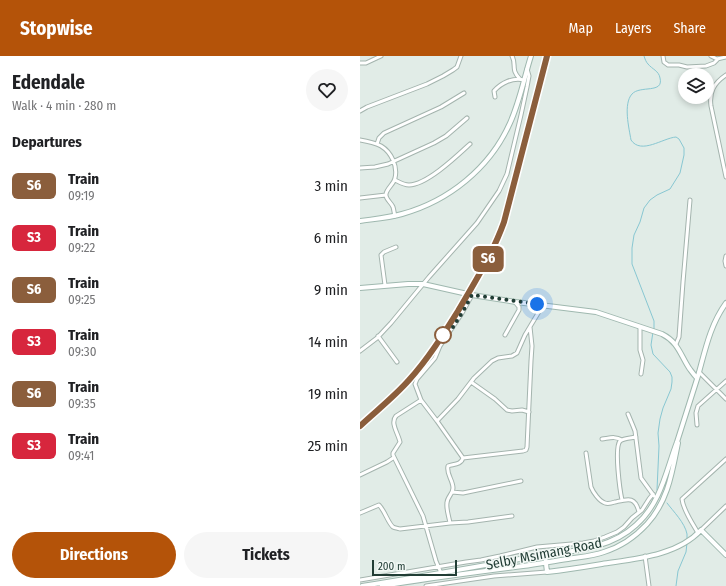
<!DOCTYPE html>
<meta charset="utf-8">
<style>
:root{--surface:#fff;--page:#f6f6f6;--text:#202124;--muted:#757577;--accent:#b45309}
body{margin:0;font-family:"Fira Sans Condensed",sans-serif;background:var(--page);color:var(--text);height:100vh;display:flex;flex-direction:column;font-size:15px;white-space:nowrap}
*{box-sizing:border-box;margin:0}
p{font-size:13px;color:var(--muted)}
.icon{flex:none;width:22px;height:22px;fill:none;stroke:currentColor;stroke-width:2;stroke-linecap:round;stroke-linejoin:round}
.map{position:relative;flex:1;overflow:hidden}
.drawer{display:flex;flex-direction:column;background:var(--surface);width:360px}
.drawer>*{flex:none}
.badge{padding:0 8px;border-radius:6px;font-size:14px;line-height:26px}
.fabs{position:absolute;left:318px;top:12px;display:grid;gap:8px}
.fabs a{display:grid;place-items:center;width:36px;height:36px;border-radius:50%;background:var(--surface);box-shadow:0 2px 6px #0003;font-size:20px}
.scale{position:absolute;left:12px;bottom:10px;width:85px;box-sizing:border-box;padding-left:4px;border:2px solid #213d35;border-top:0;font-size:11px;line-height:14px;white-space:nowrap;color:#213d35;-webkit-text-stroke:3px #f2f8f5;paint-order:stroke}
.you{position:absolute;width:20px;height:20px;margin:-10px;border:3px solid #fff;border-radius:50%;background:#1a73e8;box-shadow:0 0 0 6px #1a73e833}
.map>.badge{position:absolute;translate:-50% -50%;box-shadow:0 0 0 2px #fff}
h2{padding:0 12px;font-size:15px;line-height:36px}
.round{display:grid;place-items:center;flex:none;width:42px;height:42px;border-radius:21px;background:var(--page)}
.summary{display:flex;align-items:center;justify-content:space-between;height:68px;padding:0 12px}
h1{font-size:19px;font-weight:700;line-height:30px}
.action{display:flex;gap:8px;margin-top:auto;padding:8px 12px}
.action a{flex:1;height:46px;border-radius:24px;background:var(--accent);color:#fff;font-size:16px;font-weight:700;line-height:46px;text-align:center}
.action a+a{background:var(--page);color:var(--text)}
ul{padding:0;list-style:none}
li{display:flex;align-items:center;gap:12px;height:52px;padding:0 12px}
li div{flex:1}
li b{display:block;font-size:15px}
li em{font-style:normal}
li .badge{min-width:44px;font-weight:700;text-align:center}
header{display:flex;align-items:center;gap:24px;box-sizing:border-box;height:56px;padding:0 20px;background:var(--accent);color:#fff}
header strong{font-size:19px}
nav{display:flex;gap:22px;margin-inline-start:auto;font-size:14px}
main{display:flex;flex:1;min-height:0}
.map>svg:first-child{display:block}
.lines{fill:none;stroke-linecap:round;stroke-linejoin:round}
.stream{stroke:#88c7d2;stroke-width:1}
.street-casing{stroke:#a4b4ae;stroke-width:5}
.secondary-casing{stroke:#9fb8af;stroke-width:6}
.street{stroke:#fff;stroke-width:3}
.secondary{stroke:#fff;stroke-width:4}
.rail-casing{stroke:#5c7971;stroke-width:2.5}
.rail{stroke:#f2f8f5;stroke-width:1;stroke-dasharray:3;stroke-linecap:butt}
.line-casing{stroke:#fff;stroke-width:9}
.line{stroke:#8b5e3c;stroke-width:6}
.walk{stroke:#213d35;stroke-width:4;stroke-dasharray:0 7.2}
.stop-dot{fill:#fff;stroke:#8b5e3c;stroke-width:2}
.labels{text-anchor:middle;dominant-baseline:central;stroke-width:3;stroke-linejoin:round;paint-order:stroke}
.street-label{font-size:14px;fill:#213d35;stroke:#f2f8f5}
</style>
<header>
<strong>Stopwise</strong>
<nav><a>Map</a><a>Layers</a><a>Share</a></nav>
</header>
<main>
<section class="drawer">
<div class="summary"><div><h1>Edendale</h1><p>Walk · 4 min · 280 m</p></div><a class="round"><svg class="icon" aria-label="heart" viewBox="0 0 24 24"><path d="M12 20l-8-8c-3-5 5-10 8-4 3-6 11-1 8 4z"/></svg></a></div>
<h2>Departures</h2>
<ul>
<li><span class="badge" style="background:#8b5e3c;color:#fff">S6</span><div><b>Train</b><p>09:19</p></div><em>3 min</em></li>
<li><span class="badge" style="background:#d7263d;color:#fff">S3</span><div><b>Train</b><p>09:22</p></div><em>6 min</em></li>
<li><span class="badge" style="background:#8b5e3c;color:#fff">S6</span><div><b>Train</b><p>09:25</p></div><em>9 min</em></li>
<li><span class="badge" style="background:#d7263d;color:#fff">S3</span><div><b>Train</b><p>09:30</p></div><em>14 min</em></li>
<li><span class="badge" style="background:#8b5e3c;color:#fff">S6</span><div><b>Train</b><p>09:35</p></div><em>19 min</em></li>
<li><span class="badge" style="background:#d7263d;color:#fff">S3</span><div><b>Train</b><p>09:41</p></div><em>25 min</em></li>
</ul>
<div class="action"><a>Directions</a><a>Tickets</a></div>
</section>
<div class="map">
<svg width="366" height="530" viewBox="0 0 366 530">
<rect width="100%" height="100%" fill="#e1ece7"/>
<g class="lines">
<path class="stream" d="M284,0C285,3 286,6 288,8C292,13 299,15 300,22C304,38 280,29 272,38C263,48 269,72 271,84C281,99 303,82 316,81L319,83L324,92V99L320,117L310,133L297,139L290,144L284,152L280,166L274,179L272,192V208L294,265V273
M293,276L291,289L293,298L310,316L312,321V326L311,333L303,352L300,363L298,377L299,390L297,434
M307,447C313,455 325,467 327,478C327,480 327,482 327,484
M316,530L318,515L326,496L327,487"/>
<defs>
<path id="street" d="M152,0C157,9 150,13 160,23
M303,0L304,6L308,9H319L327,11L346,10L354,7L358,3
M351,0L357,3L366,1
M0,7H6L21,0
M366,19C354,27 349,36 351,50L366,121
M135,41L134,35C141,27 153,21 164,24
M0,55L7,51L67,28L83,20L93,14L97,11L101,0
M0,84C6,85 15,87 21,90C31,96 38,110 35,122C34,128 27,132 26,138C25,143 31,146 33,151C34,154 34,157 35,160
M17,88L19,82L24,77L81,51L104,37
M0,112L15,111L28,108L74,87L86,80L107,62
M35,124C39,126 44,129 49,129C67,129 98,99 110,88
M0,142L26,139
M366,200L365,205L366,210
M25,229L21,199L24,196L36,191
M280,271V294L283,304L281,318
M145,279L159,254V251L155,246
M18,280L37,306
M316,288L319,281L323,226L330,144
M0,295L17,282L31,267L69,221L117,167L139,135L147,118L161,59L167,31L169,20L167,13
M339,316L366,343
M111,326L135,343L147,354L152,355L162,354L169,356
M61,344L36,360C30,367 38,377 40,386L33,397V399L63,460L76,505L81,517
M268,358L273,370L275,375L281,422L294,440
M77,365L98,343L114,322L132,305L138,302L152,300L157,297L165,279L183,249
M337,369L336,357L338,350L366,325
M242,383C250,382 255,380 262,384
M226,397L231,431C233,436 239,445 245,447C248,448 252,447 255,446C268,443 275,440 279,456
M103,402L77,365L61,344L55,328L57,323L75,302L80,290L102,257L112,239
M0,419L27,406L33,402
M92,436L103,437L161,425
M262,444C260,435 254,392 260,385C264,382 272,382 276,381
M0,457L19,449C25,455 28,467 33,471C35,472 37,472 40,473L90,467C89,461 86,453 87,447C87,441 93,438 93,432C93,424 86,418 88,410C93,408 101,409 103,402L163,395L166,394L167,391L171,305L172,290L170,271
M90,467L108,466L152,460
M341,474L366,450
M338,477C333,468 323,454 322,443L366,403
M285,500L289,530
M0,524L106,506L121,504L140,500L177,491L223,487L234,485L245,481L257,476L264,471L272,462L282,454L289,443L293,438
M66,530L134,520L187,516"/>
<path id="secondary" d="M0,165C14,163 28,162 42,158C89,145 130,112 150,67C160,45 164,22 171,0
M0,232L48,228H63L112,239L156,246L236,256L302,278C318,286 320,298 329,312C332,316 334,319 337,322
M185,499L187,516C205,514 224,511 242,508C275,503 317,500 341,474L366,499
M2,530C58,521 115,511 171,501C208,495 248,495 276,469C301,447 306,415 317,386C324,364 331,342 338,320C345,295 350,269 366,247
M22,530C69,522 116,516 163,510C179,508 193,505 208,503C220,501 233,500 244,496C260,491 275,481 287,468C308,445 312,417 318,387"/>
</defs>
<use href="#street" class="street-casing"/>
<use href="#secondary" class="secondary-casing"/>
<use href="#street" class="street"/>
<use href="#secondary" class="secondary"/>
<defs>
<path id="rail" d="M0,370L43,331L62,309L83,278L108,238L130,198L144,166L187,0"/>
</defs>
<use href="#rail" class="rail-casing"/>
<use href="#rail" class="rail"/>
</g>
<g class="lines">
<defs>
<path id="line" d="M0,370C16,355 34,341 49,324C68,303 83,279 98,255C115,226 133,197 144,166L187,0"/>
</defs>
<use href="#line" class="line-casing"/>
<use href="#line" class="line"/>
<path class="walk" d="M83,279H88L102,257L112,239L177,248"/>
</g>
<circle class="stop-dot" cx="83" cy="279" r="8"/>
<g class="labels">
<g class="street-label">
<text transform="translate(184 498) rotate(-11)">Selby Msimang Road</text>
</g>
</g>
</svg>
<div class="fabs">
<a><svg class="icon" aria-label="layers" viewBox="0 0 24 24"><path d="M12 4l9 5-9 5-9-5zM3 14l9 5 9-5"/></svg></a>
</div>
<div class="scale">200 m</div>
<div class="you" style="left:177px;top:248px"></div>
<b class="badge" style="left:128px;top:203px;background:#8b5e3c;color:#fff">S6</b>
</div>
</main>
